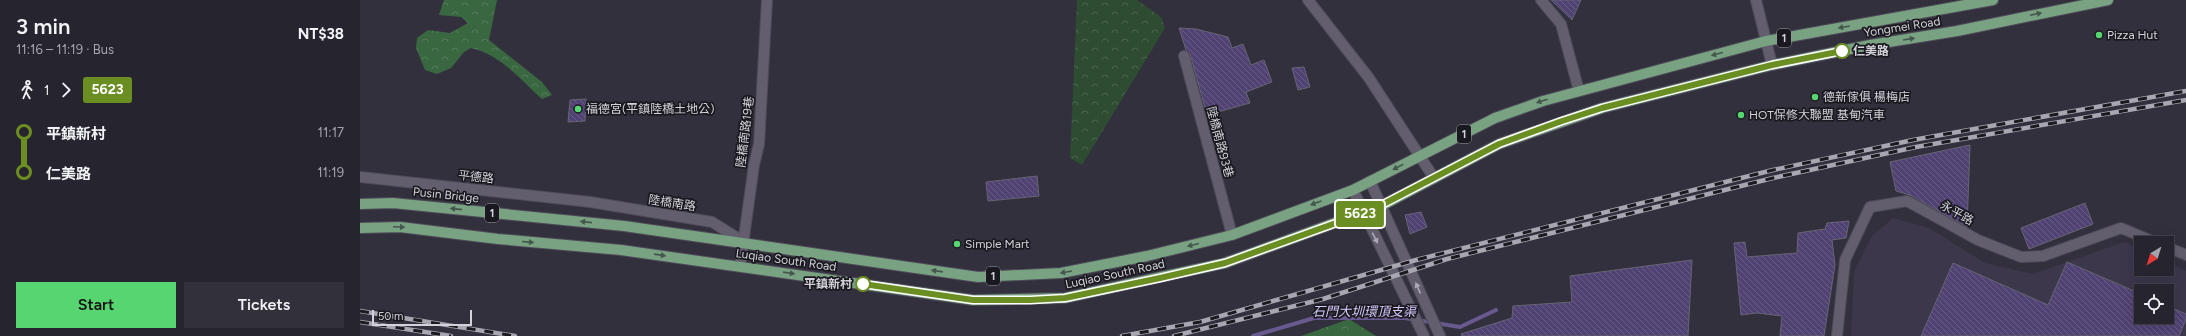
<!DOCTYPE html>
<meta charset="utf-8">
<style>
:root{--surface:#26242e;--page:#32303a;--text:#f1f3f6;--muted:#a4a4aa;--line:#42414a;--accent:#57d570}
body{margin:0;font-family:Figtree,"Noto Sans TC",sans-serif;background:var(--page);color:var(--text);height:100vh;display:flex;flex-direction:column;font-size:15px;white-space:nowrap}
*{box-sizing:border-box;margin:0}
p{font-size:13px;color:var(--muted)}
.icon{flex:none;width:22px;height:22px;fill:none;stroke:currentColor;stroke-width:2;stroke-linecap:round;stroke-linejoin:round}
.map{position:relative;flex:1;overflow:hidden}
.details{display:flex;flex-direction:column;background:var(--surface);width:360px}
.details>*{flex:none}
.badge{padding:0 8px;border-radius:3px;font-size:14px;line-height:26px}
.needle{width:26px;rotate:218deg}
.buttons{position:absolute;left:1774px;top:236px;display:grid;gap:8px}
.buttons a{display:grid;place-items:center;width:40px;height:40px;border-radius:0px;background:var(--surface);box-shadow:0 4px 16px #0002,0 0 0 1px var(--line);font-size:20px}
.scale{position:absolute;left:12px;bottom:10px;width:100px;box-sizing:border-box;padding-left:4px;border:2px solid #d3d1da;border-top:0;font-size:11px;line-height:14px;white-space:nowrap;color:#d3d1da;-webkit-text-stroke:3px #1b1920;paint-order:stroke}
.map>.badge{position:absolute;translate:-50% -50%;box-shadow:0 0 0 2px #fff}
.legs{display:flex;align-items:center;gap:6px;height:44px;padding:0 16px;font-size:13px}
.legs p{margin-inline-start:auto}
.headline{display:flex;align-items:center;justify-content:space-between;height:68px;padding:0 16px}
h1{font-size:22px;font-weight:600;line-height:30px}
.action{display:flex;gap:8px;margin-top:auto;padding:8px 16px}
.action a{flex:1;height:46px;border-radius:0px;background:var(--accent);color:#111;font-size:16px;font-weight:600;line-height:46px;text-align:center}
.action a+a{background:var(--page);color:var(--text)}
ul{padding:0 16px;list-style:none}
li{display:flex;align-items:center;gap:14px;height:40px;font-size:15px}
li i{display:grid;place-items:center;width:6px;height:100%;margin:0 5px;background:currentColor}
li i::after{content:'';width:10px;height:10px;margin:-5px;border:3px solid;border-radius:50%;background:var(--surface)}
li p{margin-inline-start:auto}
li:first-child i{background:linear-gradient(#0000 50%,currentColor 0)}
li:last-child i{background:linear-gradient(currentColor 50%,#0000 0)}
main{display:flex;flex:1;min-height:0}
.map>svg:first-child{display:block}
.built{fill:#3c374b;fill-rule:evenodd}
.forest{fill:url(#forest-crowns)}
.park{fill:url(#park-crowns)}
.lines{fill:none;stroke-linecap:round;stroke-linejoin:round}
.stream{stroke:#685a8e;stroke-width:4}
.building{fill:url(#building-back-hatch);stroke:#676473}
.street-casing{stroke:#4f4c58;stroke-width:12}
.secondary-casing{stroke:#4f4c58;stroke-width:12}
.primary-casing{stroke:#4f4c58;stroke-width:12}
.street{stroke:#625e6e;stroke-width:10}
.secondary{stroke:#625e6e;stroke-width:10}
.primary{stroke:#78a282;stroke-width:10}
.rail-casing{stroke:#a8a6b0;stroke-width:4.5}
.rail{stroke:#1b1920;stroke-width:3;stroke-dasharray:9;stroke-linecap:butt}
.oneway{fill:#45574c}
.oneway2{fill:#aba9b4}
.line-1-casing{stroke:#fff;stroke-width:9}
.line-1{stroke:#6b8e23;stroke-width:6}
.poi-dot{fill:#57d570;stroke:#1b1920;stroke-width:1.5}
.stop-1-dot{fill:#fff;stroke:#6b8e23;stroke-width:2}
.labels{text-anchor:middle;dominant-baseline:central;stroke-width:3.5;stroke-linejoin:round;paint-order:stroke}
.shield{fill:#1b1920;stroke:#9c9aa2;stroke-width:1}
.shield-label{font-size:11px;font-weight:bold;fill:#d3d1da}
.street-label{font-size:12px;fill:#d3d1da;stroke:#1b1920}
.poi-label{font-size:12px;fill:#d3d1da;stroke:#1b1920;text-anchor:start}
.stop-label{font-size:12px;font-weight:bold;fill:#d3d1da;stroke:#1b1920;text-anchor:start}
.water-label{font-size:13px;font-style:italic;fill:#d4c9f9;stroke:#1b1920}
</style>
<main>
<section class="details">
<div class="headline"><div><h1>3 min</h1><p>11:16 – 11:19 · Bus</p></div><b>NT$38</b></div>
<div class="legs"><svg class="icon" aria-label="walk" viewBox="0 0 24 24"><circle cx="13" cy="4" r="2"/><path d="M13 8l-2 6 4 7M11 14l-3 7M7 12l3-4h3l4 4"/></svg>1<svg class="icon" aria-label="forward" viewBox="0 0 24 24"><path d="M9 5l7 7-7 7"/></svg><b class="badge" style="background:#6b8e23;color:#fff">5623</b></div>
<ul>
<li><i style="color:#6b8e23"></i><b>平鎮新村</b><p>11:17</p></li>
<li><i style="color:#6b8e23"></i><b>仁美路</b><p>11:19</p></li>
</ul>
<div class="action"><a>Start</a><a>Tickets</a></div>
</section>
<div class="map">
<svg width="1826" height="336" viewBox="0 0 1826 336">
<defs>
<pattern id="forest-crowns" width="20" height="18" patternUnits="userSpaceOnUse"><rect width="20" height="18" fill="#396740"/><path d="M2 6a3 3 0 1 1 6 0M12 15a3 3 0 1 1 6 0" fill="none" stroke="#557c5b"/></pattern>
<pattern id="park-crowns" width="20" height="18" patternUnits="userSpaceOnUse"><rect width="20" height="18" fill="#2d4c31"/><path d="M2 6a3 3 0 1 1 6 0M12 15a3 3 0 1 1 6 0" fill="none" stroke="#4b654e"/></pattern>
<pattern id="building-back-hatch" width="6" height="6" patternUnits="userSpaceOnUse"><rect width="6" height="6" fill="#504273"/><path d="M-1 5l2 2M0 0l6 6M5-1l2 2" fill="none" stroke="#685c86"/></pattern>
</defs>
<rect width="100%" height="100%" fill="#33303e"/>
<path class="built" d="M1533,218L1569,228L1625,263L1673,274L1764,242L1781,250V269H1807V262L1826,271V336H1491L1494,272L1512,236ZM1781,291H1807V317H1781Z"/>
<path class="forest" d="M84,0H137L129,40L182,82L192,95L182,99C161,80 140,54 111,48L104,52L91,68L77,74L65,70L56,48L57,38L68,30L90,33L108,23L101,17L79,15Z
M989,319L1016,336H941Z"/>
<path class="park" d="M717,0H777L801,17L805,28L722,165L710,158Z"/>
<g class="lines">
<path class="stream" d="M893,336L954,318H1045L1100,327L1136,310"/>
</g>
<path class="building" d="M1191,0H1221L1212,20Z
M819,28L836,29L868,37L872,48L883,44L891,65L904,60L912,82L886,92L890,103L847,115L830,54L826,50Z
M944,67L950,87L938,90L932,68Z
M226,99L225,121L208,122L210,100Z
M1610,145L1607,227L1550,195L1536,191L1530,162Z
M677,176L679,196L628,201L626,182Z
M1725,203L1733,224L1669,249L1661,228Z
M1061,212L1067,227L1050,234L1045,215Z
M1489,221L1486,238L1472,240L1475,265L1464,336H1420L1422,316L1397,313L1381,315L1374,243L1385,242L1387,257L1437,253L1438,233L1465,229L1467,223Z
M1332,260L1328,336H1102L1101,334L1152,318L1153,306L1212,302L1210,276Z
M1707,262L1781,294V317H1807V306L1826,314V319L1819,336H1561L1593,263L1688,305Z"/>
<g class="lines">
<defs>
<path id="street" d="M1181,0L1201,24L1219,91
M1396,0L1412,65
M824,56L872,235
M0,177L230,202L352,222L384,242
M1807,247L1826,255
M380,266L394,165L399,144L407,0
M1477,336L1485,260L1510,207L1547,201L1618,240L1661,257L1683,256L1761,228L1797,243"/>
<path id="secondary" d="M948,0L1009,78L1074,178
M1010,181L1080,336
M993,190L1064,336"/>
<path id="primary" d="M0,204L33,203L264,226L618,277L701,273L787,256L872,235L993,190L1135,118L1183,101L1406,41L1633,0
M0,228L40,227L138,239L261,250L613,300L705,298L865,263L1021,206L1139,144L1242,108L1412,65L1510,45L1597,31L1748,0"/>
</defs>
<use href="#street" class="street-casing"/>
<use href="#secondary" class="secondary-casing"/>
<use href="#primary" class="primary-casing"/>
<use href="#street" class="street"/>
<use href="#secondary" class="secondary"/>
<use href="#primary" class="primary"/>
<defs>
<path id="rail" d="M0,311L155,336
M0,322L91,336
M762,336L840,322L1056,260L1413,170L1553,140L1826,91
M814,336L963,299L1087,259L1413,178L1556,147L1826,100"/>
</defs>
<use href="#rail" class="rail-casing"/>
<use href="#rail" class="rail"/>
</g>
<defs><path id="oneway-solid" d="M-6-.8H1V-3.2L6.5 0L1 3.2V.8H-6Z"/></defs>
<g class="oneway">
<use href="#oneway-solid" transform="translate(1676 14) rotate(-12)"/>
<use href="#oneway-solid" transform="translate(1484 27) rotate(170)"/>
<use href="#oneway-solid" transform="translate(1549 39) rotate(-9)"/>
<use href="#oneway-solid" transform="translate(1357 54) rotate(165)"/>
<use href="#oneway-solid" transform="translate(1182 101) rotate(162)"/>
<use href="#oneway-solid" transform="translate(1038 167) rotate(153)"/>
<use href="#oneway-solid" transform="translate(956 203) rotate(160)"/>
<use href="#oneway-solid" transform="translate(96 209) rotate(-174)"/>
<use href="#oneway-solid" transform="translate(226 222) rotate(-174)"/>
<use href="#oneway-solid" transform="translate(39 227) rotate(2)"/>
<use href="#oneway-solid" transform="translate(168 242) rotate(5)"/>
<use href="#oneway-solid" transform="translate(833 245) rotate(166)"/>
<use href="#oneway-solid" transform="translate(300 255) rotate(8)"/>
<use href="#oneway-solid" transform="translate(577 271) rotate(-172)"/>
<use href="#oneway-solid" transform="translate(706 272) rotate(170)"/>
<use href="#oneway-solid" transform="translate(429 273) rotate(8)"/>
</g>
<g class="oneway2">
<use href="#oneway-solid" transform="translate(1015 238) rotate(63)"/>
<use href="#oneway-solid" transform="translate(1058 288) rotate(-114)"/>
</g>
<g class="lines">
<defs>
<path id="line-1" d="M503,284L613,300H670L705,298L800,278L865,263L1012,210L1139,144L1202,121L1242,108L1412,65L1482,51"/>
</defs>
<use href="#line-1" class="line-1-casing"/>
<use href="#line-1" class="line-1"/>
</g>
<g class="poi-dot">
<circle cx="1739" cy="35" r="4"/>
<circle cx="1455" cy="97" r="4"/>
<circle cx="218" cy="109" r="4"/>
<circle cx="1381" cy="115" r="4"/>
<circle cx="597" cy="244" r="4"/>
</g>
<g class="stop-1-dot">
<circle cx="1482" cy="51" r="7"/>
<circle cx="503" cy="284" r="7"/>
</g>
<g class="labels">
<g class="shield">
<rect x="1417" y="29" width="14" height="18" rx="3"/>
<rect x="1097" y="125" width="14" height="18" rx="3"/>
<rect x="125" y="204" width="14" height="18" rx="3"/>
<rect x="626" y="267" width="14" height="18" rx="3"/>
</g>
<g class="shield-label">
<text x="1424" y="38">1</text>
<text x="1104" y="134">1</text>
<text x="132" y="213">1</text>
<text x="633" y="276">1</text>
</g>
<g class="street-label">
<text transform="translate(1542 27) rotate(-9)">Yongmei Road</text>
<text transform="translate(385 132) rotate(-83)">陸橋南路19巷</text>
<text transform="translate(860 142) rotate(75)">陸橋南路93巷</text>
<text transform="translate(116 177) rotate(6)">平德路</text>
<text transform="translate(86 195) rotate(6)">Pusin Bridge</text>
<text transform="translate(312 203) rotate(9)">陸橋南路</text>
<text transform="translate(1597 213) rotate(29)">永平路</text>
<text transform="translate(426 260) rotate(8)">Luqiao South Road</text>
<text transform="translate(755 274) rotate(-12)">Luqiao South Road</text>
</g>
<g class="poi-label">
<text x="1747" y="35">Pizza Hut</text>
<text x="1463" y="97">德新傢俱 楊梅店</text>
<text x="226" y="109">福德宮(平鎮陸橋土地公)</text>
<text x="1389" y="115">HOT保修大聯盟 基甸汽車</text>
<text x="605" y="244">Simple Mart</text>
</g>
<g class="stop-label">
<text x="1493" y="51">仁美路</text>
<text x="492" y="284" text-anchor="end">平鎮新村</text>
</g>
<g class="water-label">
<text x="1004" y="311">石門大圳環頂支渠</text>
</g>
</g>
</svg>
<div class="buttons">
<a><svg class="needle" viewBox="-14 -14 28 28"><path d="M0-13l5 13h-10z" fill="#e53935"/><path d="M0 13l5-13h-10z" fill="#a4a4aa"/></svg></a>
<a><svg class="icon" aria-label="locate" viewBox="0 0 24 24"><circle cx="12" cy="12" r="6"/><path d="M12 2v4M12 18v4M2 12h4M18 12h4"/></svg></a>
</div>
<div class="scale">50 m</div>
<b class="badge" style="left:1000px;top:214px;background:#6b8e23;color:#fff">5623</b>
</div>
</main>
